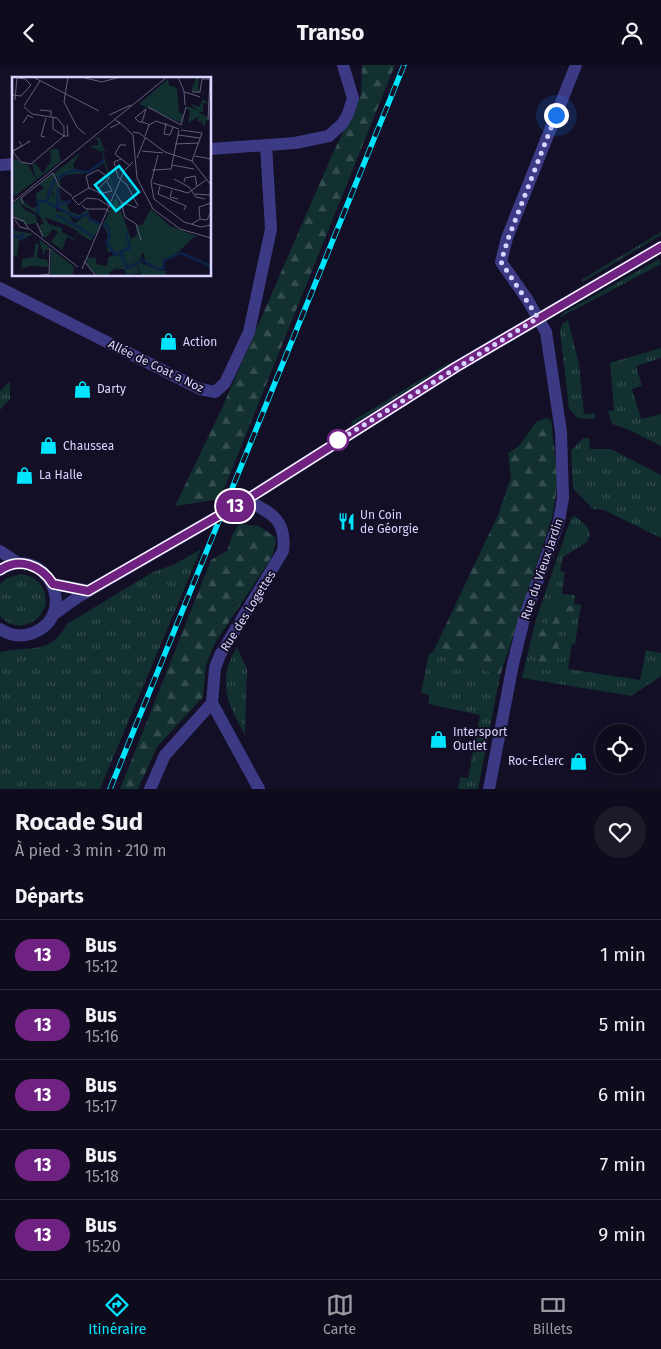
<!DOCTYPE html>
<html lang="fr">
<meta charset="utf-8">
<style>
:root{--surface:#0e0b1c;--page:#1c1929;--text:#f1f3f6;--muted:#9b9ba3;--line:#2e2b3b;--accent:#00e5ff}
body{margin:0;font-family:"Fira Sans",sans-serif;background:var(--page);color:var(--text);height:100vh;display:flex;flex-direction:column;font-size:19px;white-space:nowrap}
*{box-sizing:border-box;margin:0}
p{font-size:16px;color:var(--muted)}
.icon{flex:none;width:28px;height:28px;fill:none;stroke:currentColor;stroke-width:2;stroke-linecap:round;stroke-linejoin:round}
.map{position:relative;height:724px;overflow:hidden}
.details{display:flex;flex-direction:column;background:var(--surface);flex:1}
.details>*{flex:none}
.badge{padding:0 10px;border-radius:16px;font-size:18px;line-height:32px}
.buttons{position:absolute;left:595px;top:659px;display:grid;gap:10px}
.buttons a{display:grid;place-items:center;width:50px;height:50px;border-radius:50%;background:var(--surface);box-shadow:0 5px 20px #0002,0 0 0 1px var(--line);font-size:25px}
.you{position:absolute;width:25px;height:25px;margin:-12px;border:4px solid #fff;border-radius:50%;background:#1a73e8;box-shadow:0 0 0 8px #1a73e833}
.map>.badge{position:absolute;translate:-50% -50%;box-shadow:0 0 0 2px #fff}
h2{padding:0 15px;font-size:19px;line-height:45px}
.round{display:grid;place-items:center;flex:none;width:52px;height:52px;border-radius:26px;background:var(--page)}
.head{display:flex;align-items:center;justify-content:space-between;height:85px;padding:0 15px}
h1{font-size:24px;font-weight:700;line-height:38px}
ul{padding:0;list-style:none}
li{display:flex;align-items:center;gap:15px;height:70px;padding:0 15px;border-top:1px solid var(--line)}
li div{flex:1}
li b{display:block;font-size:19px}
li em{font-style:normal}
li .badge{min-width:55px;font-weight:700;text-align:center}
header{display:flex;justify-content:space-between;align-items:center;height:65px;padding:0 15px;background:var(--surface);font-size:22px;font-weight:700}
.menu{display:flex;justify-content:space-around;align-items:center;height:70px;border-top:1px solid var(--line);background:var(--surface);font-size:14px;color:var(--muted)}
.menu a{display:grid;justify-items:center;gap:2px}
.menu .current{color:var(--accent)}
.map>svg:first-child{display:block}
.grass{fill:url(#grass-tufts)}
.forest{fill:url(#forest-firs)}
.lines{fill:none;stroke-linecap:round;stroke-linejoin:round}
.minor{stroke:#3d3a85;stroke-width:12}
.tertiary{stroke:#3d3a85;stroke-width:12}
.rail-casing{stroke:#00e5ff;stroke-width:5.5}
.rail{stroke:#130f26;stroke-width:4;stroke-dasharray:11;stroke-linecap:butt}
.line-casing{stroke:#fff;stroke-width:11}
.line{stroke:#6f2282;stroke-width:8}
.walk{stroke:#d9d4ff;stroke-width:5;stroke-dasharray:0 9}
.stop-dot{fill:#fff;stroke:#6f2282;stroke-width:2.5}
.labels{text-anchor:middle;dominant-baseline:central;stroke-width:4;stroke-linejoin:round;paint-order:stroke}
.poi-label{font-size:12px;fill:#d9d4ff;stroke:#130f26;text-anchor:start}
.street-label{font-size:12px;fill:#d9d4ff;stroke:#130f26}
.inset-river{fill:none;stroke:#0c2248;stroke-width:2.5}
.inset-road{fill:none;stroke:#625e7d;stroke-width:1}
.view{fill:#00e5ff;fill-opacity:0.15;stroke:#00e5ff;stroke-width:2.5}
.inset-edge{fill:none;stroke:#d9d4ff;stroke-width:2.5}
</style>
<header><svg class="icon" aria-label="back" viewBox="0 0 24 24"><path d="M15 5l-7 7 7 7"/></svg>Transo<svg class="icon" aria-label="person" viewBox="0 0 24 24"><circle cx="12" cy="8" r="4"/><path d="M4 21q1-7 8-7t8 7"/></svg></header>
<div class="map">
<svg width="661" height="724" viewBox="0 0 661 724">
<defs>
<pattern id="grass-tufts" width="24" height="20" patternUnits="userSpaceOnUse" patternTransform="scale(1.25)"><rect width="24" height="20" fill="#12302f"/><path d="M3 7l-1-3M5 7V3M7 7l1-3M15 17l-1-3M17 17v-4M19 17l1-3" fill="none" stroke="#344d4e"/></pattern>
<pattern id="forest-firs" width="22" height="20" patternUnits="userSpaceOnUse" patternTransform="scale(1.25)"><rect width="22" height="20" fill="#12302f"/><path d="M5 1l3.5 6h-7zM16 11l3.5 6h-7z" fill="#344d4e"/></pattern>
</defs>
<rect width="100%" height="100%" fill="#130f26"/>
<path class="grass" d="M661,167V170L583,217L581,215Z
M659,194L661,199L559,253L563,248Z
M568,255L579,299L584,349L595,348V354L578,353L569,344L560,265L562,259Z
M661,283V293L636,301L642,321L632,324L641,354L661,349V381L629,365L612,359L608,346L614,345L610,298Z
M448,298L450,299L352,360L351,357Z
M10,316V334L0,345V326Z
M583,373H589L590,384H611L661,410V473L604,445L593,444L573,423L571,386Z
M575,451L587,461L590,470L587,477L563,492L560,506L565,507L562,529L575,530L574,539L581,540L575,580L572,579L568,604L640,615L646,585L661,588V611L631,631L522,613L536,554L571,453Z
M201,484L100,724H0V587C31,580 49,591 67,559L151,508L175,499Z
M22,509C39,513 46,522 46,539C39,560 16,569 0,551V519L7,513Z
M237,582L247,604L245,670C228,639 216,616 237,582Z
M433,587L500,611L478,724H458L460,712L468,713L480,650L428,639L430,630L421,628L429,588Z"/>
<path class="forest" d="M362,0H395L220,434L175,441L222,343L332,90L361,30Z
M546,353L551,355L558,417L552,453L500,611L433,587L498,450L511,413L508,388L519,381L536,357Z
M239,459L259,461L275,472L276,477L272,492L215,578L206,600L203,632L157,682L138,724H120L211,495L227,486L233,468Z
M562,536L569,541L576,542L577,547L572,553C556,551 556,566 560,577L558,581L562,594L560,595L552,588L551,600L546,606L540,604L538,596L534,591L536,581L540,577L532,569L537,564L538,557L542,556L547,561L552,546L561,541Z"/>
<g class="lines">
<path class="minor" d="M210,84L295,78L329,71L342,59L348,49L353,33L343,0
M0,100L14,99
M0,223L200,324L215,327L225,318L249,267L271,164L266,80
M246,435C272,448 287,455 283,486L220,590L215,603L212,638L259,724
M0,486L18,498
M150,724L165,690L212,638
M489,724L513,599L524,554L559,456L563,433L561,367L546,267L527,234L501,197L507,173L576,0"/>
<path class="tertiary" d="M0,505C45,476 81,549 33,568C22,572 10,571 0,564
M53,519L89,526
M53,550L78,532L246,435L456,302L661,182"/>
<defs>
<path id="rail" d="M110,724L404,0"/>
</defs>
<use href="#rail" class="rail-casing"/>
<use href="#rail" class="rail"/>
</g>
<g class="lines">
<defs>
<path id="line" d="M0,505C19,492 41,500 53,519L88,526L246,435L456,302L661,182"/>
</defs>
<use href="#line" class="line-casing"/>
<use href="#line" class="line"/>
<path class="walk" d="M338,375L336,377L538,253L501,197L508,174L556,50"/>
</g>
<defs>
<symbol id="shop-bare" viewBox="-9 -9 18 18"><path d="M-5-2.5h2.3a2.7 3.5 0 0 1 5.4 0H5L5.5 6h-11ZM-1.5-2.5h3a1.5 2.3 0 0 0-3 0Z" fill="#00e5ff" stroke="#130f26" stroke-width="2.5" paint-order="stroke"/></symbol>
<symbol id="restaurant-bare" viewBox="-9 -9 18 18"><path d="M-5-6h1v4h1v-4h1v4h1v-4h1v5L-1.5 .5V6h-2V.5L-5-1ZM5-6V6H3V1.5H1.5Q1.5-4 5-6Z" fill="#00e5ff" stroke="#130f26" stroke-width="2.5" paint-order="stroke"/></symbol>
</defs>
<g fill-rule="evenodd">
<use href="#shop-bare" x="156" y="264" width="25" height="25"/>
<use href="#shop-bare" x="70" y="312" width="25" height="25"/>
<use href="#shop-bare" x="36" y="368" width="25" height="25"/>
<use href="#shop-bare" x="12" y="398" width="25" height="25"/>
<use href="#restaurant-bare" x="334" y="444" width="25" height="25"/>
<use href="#shop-bare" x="426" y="662" width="25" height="25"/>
<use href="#shop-bare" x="566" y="684" width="25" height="25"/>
</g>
<circle class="stop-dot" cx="338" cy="375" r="10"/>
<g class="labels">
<g class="poi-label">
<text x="183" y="277">Action</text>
<text x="97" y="324">Darty</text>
<text x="63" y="381">Chaussea</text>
<text x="39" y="410">La Halle</text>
<text x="360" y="450">Un Coin<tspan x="360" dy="14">de Géorgie</tspan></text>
<text x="453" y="667">Intersport<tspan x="453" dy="14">Outlet</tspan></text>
<text x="564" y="696" text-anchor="end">Roc-Eclerc</text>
</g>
<g class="street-label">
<text transform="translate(156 301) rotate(26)">Allée de Coat a Noz</text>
<text transform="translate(542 504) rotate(-71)">Rue du Vieux Jardin</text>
<text transform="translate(248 546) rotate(-58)">Rue des Logettes</text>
</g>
</g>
<g transform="translate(12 12)">
<rect width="199" height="199" fill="#130f26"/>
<path d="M184,1L192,0L199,1H187L186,11L188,15L195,16H192V23L197,26H191V35H187L196,41L195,44L190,43L194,44L192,51L190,45L185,44L187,39L176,46L178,34L174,32L175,29L186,33L177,26L187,30L192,20L191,16L179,14ZM38,74L42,89L24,102L20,87L23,86L31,96L39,84ZM54,87L61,92L42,105L44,104L47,109L44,126L42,118L35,123L33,116L41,117L43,115L34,114L38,113L34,111L37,100ZM104,120L119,162L125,158L124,148H130L139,132L158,149L187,160H182L162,179L151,183V191L145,192L134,185L131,175L127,185L146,193L154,194V198L129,199L121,175L124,185L102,192L95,199H85L75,187V180L84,181V187L95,189L96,180L101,179V175H96L94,165L96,159L91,148ZM8,121L24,135L27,125L33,124L43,129L44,134L56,136L62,147L74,138L89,148L79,164L66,156L62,163L55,160L50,173L39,165L46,155L41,152L34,161L29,157L28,148L32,146L26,137L7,126L13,133L24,138L26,151L23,146L15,148L0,139V128ZM32,140L57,149L66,155L62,162L50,155V151L37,147ZM0,153L21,157L7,164L5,179H0ZM27,162L62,190L61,199H38L39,173H33L32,180ZM27,166L25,181L35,183L37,190L17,189L10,192L9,199L10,182L22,180L23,167Z" fill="#12302f" fill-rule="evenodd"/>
<path d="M86,60L88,61L92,72L96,73L91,74L87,62L103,117L92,86L77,96L54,98L48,102L49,110L45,102L61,92L54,87L68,76L61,88L63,92L76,95L91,83L90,75L77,69L87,68L85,62L81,63ZM40,72H46L49,84L3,119L1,116L42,89L38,74ZM37,100L34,111L38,113L34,114L43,116H33L35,123L44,117V126L48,109V121L53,125L59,123L55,128L57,134L67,138L76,132L78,142L90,148L79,144L75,138L65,142L33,124L27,125L26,136L21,134H25L19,132L25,129L24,117L32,111L28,107ZM124,185L127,196L115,198L112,192H103Z" fill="#12302f"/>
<path d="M156,2L157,8L165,11L167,35L172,38L169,46L127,27ZM4,82L16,88L24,102L1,117L0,85Z" fill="#12302f"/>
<path class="inset-river" d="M45,101L61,93L77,95L92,83M35,122L43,101M46,127V111M44,128L59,124M26,137V124H33L65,141L75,137L78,143L88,147M44,138L68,151M91,147L95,148L98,158L95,166L103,178L118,171L114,156M68,151L81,160M0,157L9,161L11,156M109,177L115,191L124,187M125,187L131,183L145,192H151L152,183L169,176L199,189"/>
<path class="inset-road" d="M0,0L13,2L19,8L9,19L0,18M21,0L87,34M56,0L52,25L65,50L73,57M69,0L90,5L108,0M166,0L172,14L173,28M173,15L188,20M180,15H188L190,2H198L196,43M3,23L5,1M12,29L28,4M136,30L169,48M28,33L39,34V39M97,38L119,28M41,40V52L52,59M106,44L121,58L125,101L141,132L168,152L199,161M130,45L134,32L123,41L126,44L128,45H130L136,47L137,48M11,46L16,38L21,41M154,46L152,57L158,58L161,50M169,48L174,30M98,51L108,46L102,42M169,53L190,56M121,55L127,56L153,75L180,84L190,56M166,58L188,61M52,59H56L55,48M133,59L137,48L144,44L167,52M33,60L29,59L34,41M7,64L10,69L18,64L15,66M163,67L187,66M114,68H108L103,77L117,88M0,74L9,85L19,87L52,59V50L45,41L20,37L12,30M0,74L10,69L0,75M130,74L151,76M146,78L139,106L142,122L172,145L189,150L199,148M183,79L199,82M125,81L133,61M109,82L102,85L106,100L115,108L126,129M180,84L199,108M160,88L182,92M140,93L159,92L167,53M162,102L177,110M172,105L173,101L183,99L185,109M141,106L176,116L194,103M148,109L146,117L174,129L172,133M177,110L184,120L193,122M77,111L74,99L86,93L97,101L85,113M160,113L158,120L166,122M87,117L100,114L95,104M104,117L109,125L125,131M183,117L199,118M85,122L75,121L67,128L60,121L77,111L88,116M86,122L99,130M109,125L113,140L124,147L129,163M0,126L155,0M11,126L9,121L41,96L47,109L60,119M70,128L74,132H94L97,135M0,140L12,144L16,151L66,190M188,142L195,143L199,135M3,143L8,150L16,152M25,146L31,160M180,147L188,142L187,130L199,126M72,184L84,199M70,192L112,94L121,85M22,199L37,197M37,199L38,172"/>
<path class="view" d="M107,89L127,115L104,134L83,108Z"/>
<rect width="199" height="199" class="inset-edge"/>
</g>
</svg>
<div class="buttons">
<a><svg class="icon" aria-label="locate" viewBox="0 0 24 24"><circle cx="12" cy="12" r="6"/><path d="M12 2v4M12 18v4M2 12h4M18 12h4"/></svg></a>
</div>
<div class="you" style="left:556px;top:50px"></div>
<b class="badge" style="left:235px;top:441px;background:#6f2282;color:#fff">13</b>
</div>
<section class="details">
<div class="head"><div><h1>Rocade Sud</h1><p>À pied · 3 min · 210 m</p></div><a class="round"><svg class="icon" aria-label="heart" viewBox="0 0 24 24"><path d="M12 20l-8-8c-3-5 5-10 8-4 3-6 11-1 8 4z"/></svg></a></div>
<h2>Départs</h2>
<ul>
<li><span class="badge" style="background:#6f2282;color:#fff">13</span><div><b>Bus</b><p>15:12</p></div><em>1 min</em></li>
<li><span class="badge" style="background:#6f2282;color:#fff">13</span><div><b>Bus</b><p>15:16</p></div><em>5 min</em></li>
<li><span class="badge" style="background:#6f2282;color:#fff">13</span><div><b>Bus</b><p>15:17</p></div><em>6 min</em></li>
<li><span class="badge" style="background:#6f2282;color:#fff">13</span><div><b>Bus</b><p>15:18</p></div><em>7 min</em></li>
<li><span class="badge" style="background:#6f2282;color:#fff">13</span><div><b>Bus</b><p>15:20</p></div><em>9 min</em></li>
</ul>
</section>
<nav class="menu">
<a class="current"><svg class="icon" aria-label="directions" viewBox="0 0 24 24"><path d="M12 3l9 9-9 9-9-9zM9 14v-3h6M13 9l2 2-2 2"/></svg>Itinéraire</a>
<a><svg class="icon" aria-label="map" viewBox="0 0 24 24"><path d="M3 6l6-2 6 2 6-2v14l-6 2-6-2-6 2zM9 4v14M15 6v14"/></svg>Carte</a>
<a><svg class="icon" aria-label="tickets" viewBox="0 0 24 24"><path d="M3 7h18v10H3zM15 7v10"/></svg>Billets</a>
</nav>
